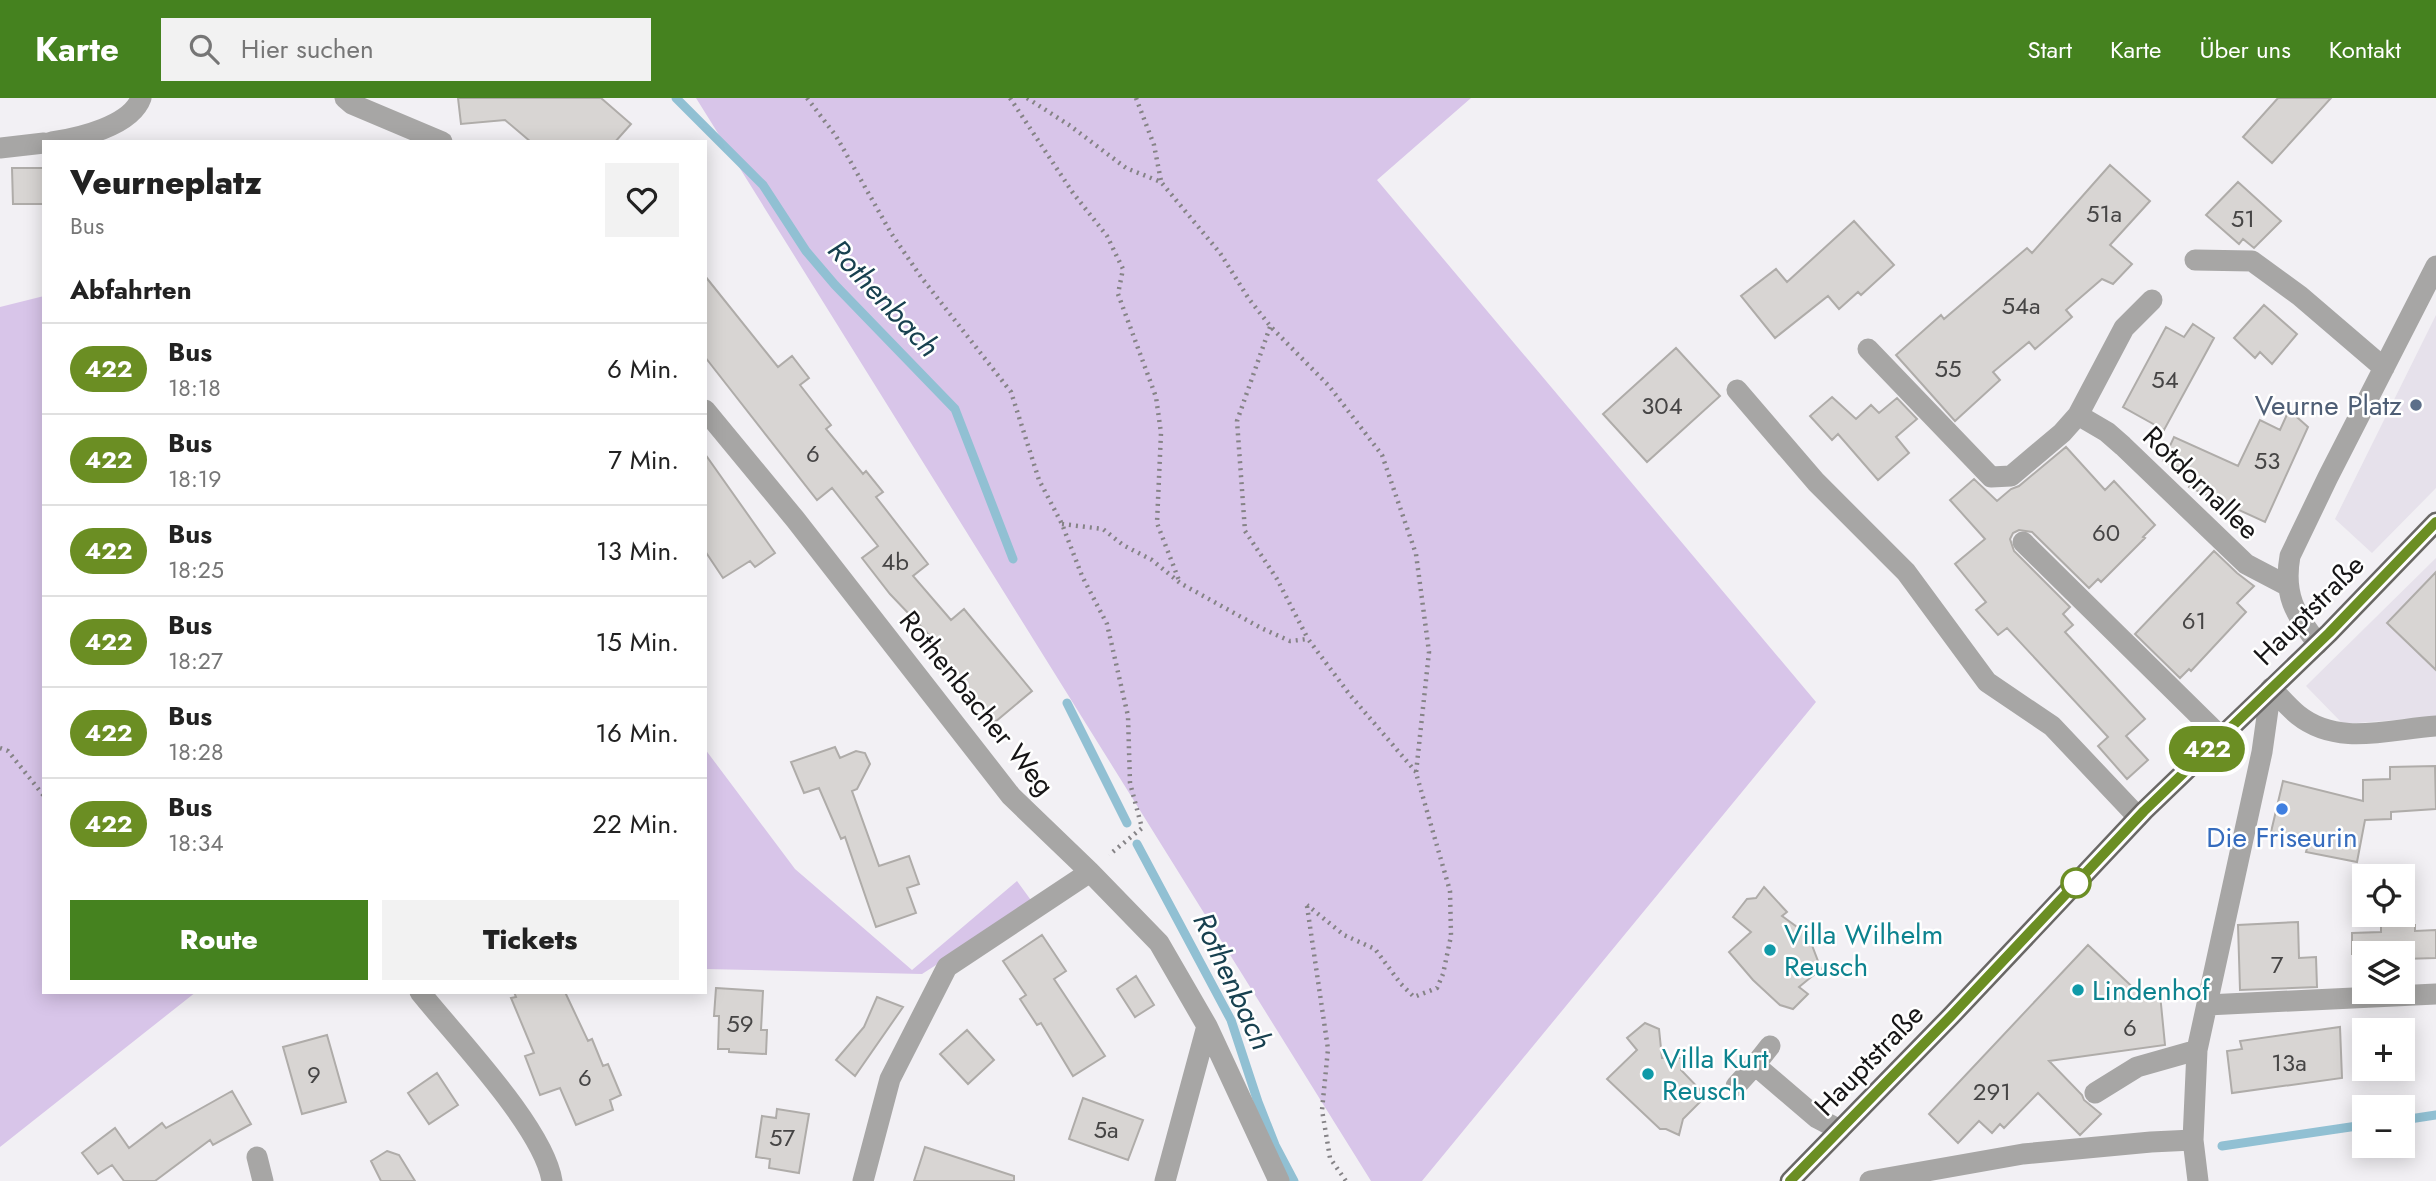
<!DOCTYPE html>
<html lang="de">
<meta charset="utf-8">
<style>
:root{--surface:#fff;--page:#f2f2f2;--text:#222;--muted:#767676;--line:#e0e0e0;--accent:#45821f}
body{margin:0;font-family:Jost,sans-serif;background:var(--page);color:var(--text);height:100vh;display:flex;flex-direction:column;font-size:26px;white-space:nowrap}
*{box-sizing:border-box;margin:0}
p{font-size:23px;color:var(--muted)}
.icon{flex:none;width:38px;height:38px;fill:none;stroke:currentColor;stroke-width:2;stroke-linecap:round;stroke-linejoin:round}
.map{position:relative;flex:1;overflow:hidden}
.side{position:absolute;left:42px;top:42px;width:665px;height:854px;display:flex;flex-direction:column;background:var(--surface);border-radius:0px;box-shadow:0 4px 18px #0003}
.side>*{flex:none}
.badge{padding:0 14px;border-radius:23px;font-size:24px;line-height:46px}
.fabs{position:absolute;left:2352px;top:766px;display:grid;gap:14px}
.fabs a{display:grid;place-items:center;width:63px;height:63px;border-radius:0px;background:var(--surface);box-shadow:0 4px 18px #0003;font-size:35px}
.map>.badge{position:absolute;translate:-50% -50%;box-shadow:0 0 0 4px #fff}
h2{padding:0 28px;font-size:26px;line-height:63px}
.round{display:grid;place-items:center;flex:none;width:74px;height:74px;border-radius:0px;background:var(--page)}
.headline{display:flex;align-items:center;justify-content:space-between;height:119px;padding:0 28px}
h1{font-size:33px;font-weight:800;line-height:52px}
.primary-button{display:flex;gap:14px;margin-top:auto;padding:14px 28px}
.primary-button a{flex:1;height:80px;border-radius:0px;background:var(--accent);color:#fff;font-size:28px;font-weight:800;line-height:80px;text-align:center}
.primary-button a+a{background:var(--page);color:var(--text)}
ul{padding:0;list-style:none}
li{display:flex;align-items:center;gap:21px;height:91px;padding:0 28px;border-top:2px solid var(--line)}
li div{flex:1}
li b{display:block;font-size:26px}
li em{font-style:normal}
li .badge{min-width:77px;font-weight:700;text-align:center}
header{display:flex;align-items:center;gap:42px;box-sizing:border-box;height:98px;padding:0 35px;background:var(--accent);color:#fff}
header strong{font-size:33px}
nav{display:flex;gap:38px;margin-inline-start:auto;font-size:24px}
.search{width:490px;height:63px;background:var(--page);display:flex;align-items:center;gap:18px;box-sizing:border-box;padding:0 24px;border-radius:0px;color:var(--muted);font-size:26px}
.map>svg:first-child{display:block}
.built{fill:#e6e1eb}
.green{fill:#d8c5e9}
.lines{fill:none;stroke-linecap:round;stroke-linejoin:round}
.stream{stroke:#91c0d3;stroke-width:9}
.building{fill:#d8d5d3;stroke:#afaca9;stroke-width:2}
.path{stroke:#858386;stroke-width:4.5;stroke-dasharray:2 5;stroke-linecap:butt}
.minor{stroke:#a7a6a5;stroke-width:21}
.major{stroke:#6a6866;stroke-width:21}
.line-casing{stroke:#fff;stroke-width:16}
.line{stroke:#6b8e23;stroke-width:10}
.service-dot{fill:#5c6f8a;stroke:#fff;stroke-width:2.5}
.shop-dot{fill:#3f7fe0;stroke:#fff;stroke-width:2.5}
.stop-dot{fill:#fff;stroke:#6b8e23;stroke-width:3.5}
.culture-dot{fill:#0f9aa8;stroke:#fff;stroke-width:2.5}
.labels{text-anchor:middle;dominant-baseline:central;stroke-width:5;stroke-linejoin:round;paint-order:stroke}
.number-label{font-size:24px;fill:#464545}
.service-label{font-size:28px;fill:#4e5e75;stroke:#fff;text-anchor:end}
.street-label{font-size:28px;fill:#161516;stroke:#fff}
.shop-label{font-size:28px;fill:#366cbe;stroke:#fff}
.culture-label{font-size:28px;fill:#0d838f;stroke:#fff;text-anchor:start}
.water-label{font-size:30px;font-style:italic;fill:#184150;stroke:#fff}
</style>
<header>
<strong>Karte</strong>
<div class="search"><svg class="icon" aria-label="search" viewBox="0 0 24 24"><circle cx="10" cy="10" r="6"/><path d="M15 15l6 6"/></svg>Hier suchen</div>
<nav><a>Start</a><a>Karte</a><a>Über uns</a><a>Kontakt</a></nav>
</header>
<div class="map">
<svg width="2436" height="1083" viewBox="0 0 2436 1083">
<rect width="100%" height="100%" fill="#f2f0f4"/>
<path class="built" d="M2436,217V390L2372,455L2335,421Z
M2436,460V619L2343,626L2306,588Z"/>
<path class="green" d="M696,0H1471L1377,82L1816,604L1422,1083H1371Z
M44,198V894H196L0,1049V209Z
M705,651L795,771L912,872L1017,783L1033,805L922,876L705,871Z"/>
<g class="lines">
<path class="stream" d="M676,0L763,87L806,153L835,187L955,311L1013,461
M1067,605L1127,725
M1137,746L1231,922L1258,1004L1275,1047L1294,1083
M2403,1022L2436,1017
M2222,1048L2364,1027"/>
</g>
<path class="building" d="M458,0H601L631,26L615,44H531L505,22L461,26Z
M2278,0H2331L2272,65L2243,39Z
M2110,67L2150,103L2110,147L2132,166L2113,186L2102,181L2066,212L2072,219L2035,251L2029,244L1993,274L2000,282L1955,323L1896,257L1941,217L1944,221L2027,150L2032,155Z
M12,70H44V106H13Z
M2238,84L2281,123L2254,150L2243,141L2239,146L2206,117Z
M1854,123L1894,167L1861,197L1858,194L1839,211L1828,198L1775,240L1741,198L1776,171L1787,184Z
M705,178L778,269L792,258L809,280L800,287L831,327L826,331L863,376L866,373L883,394L876,399L928,466L913,478L951,522L964,511L1032,593L995,624L927,543L931,539L890,496L862,460L878,448L832,390L817,402L705,259Z
M2264,207L2297,236L2272,266L2260,254L2255,260L2234,240Z
M2193,226L2214,240L2164,332L2123,309L2166,229L2184,239Z
M1676,250L1720,298L1647,364L1603,316Z
M1832,299L1856,321L1871,307L1879,315L1897,300L1917,321L1896,339L1909,355L1878,382L1838,336L1832,342L1810,318Z
M2289,312L2308,329L2265,424L2189,389L2195,378L2163,363L2174,339L2238,368L2260,322L2280,332Z
M2066,349L2105,392L2114,383L2155,427L2143,439L2145,440L2101,484L2098,481L2089,490L2032,434L2019,432L2013,435L2010,441L2014,453L2070,509L2063,516L2073,527L2065,534L2145,621L2126,638L2148,662L2127,681L2098,648L2108,639L2007,530L1998,537L1976,512L1986,504L1955,466L1985,441L1950,402L1974,381L1997,403L2011,391L2019,388Z
M705,356L775,455L755,469L750,463L723,480L705,453Z
M2214,453L2237,475L2254,488L2237,505L2246,514L2191,573L2189,571L2180,580L2135,536Z
M2436,474V572L2387,525Z
M835,649L840,660L856,653L865,655L870,666L857,691L852,693L879,768L909,758L919,786L907,790L916,815L876,829L845,739L841,741L819,690L804,695L791,664Z
M2435,668L2436,711L2391,714V721L2365,722L2357,764L2306,754L2309,743L2271,734L2283,683L2363,703V682L2390,681V669Z
M1764,789L1787,814L1782,818L1808,837L1821,871L1799,889L1808,896L1793,911L1780,907L1753,882L1729,854L1751,834L1733,819L1747,801L1756,800Z
M2298,824L2299,860L2316,859L2317,889L2240,892L2238,827Z
M2381,827H2415V833L2436,832V860L2403,861V856H2352V835L2381,834Z
M1042,837L1066,873L1054,881L1105,958L1073,978L1041,925L1037,927L1020,901L1026,897L1003,863Z
M2088,847L2142,898L2160,896L2165,947L2049,963L2082,997L2084,1002L2101,1016L2080,1037L2038,995L2004,1030L2000,1026L1992,1035L1979,1023L1958,1045L1929,1016Z
M1136,878L1154,907L1135,919L1117,891Z
M716,890L763,893L761,932H767L766,956L729,954V951H718L719,918H714Z
M514,894H565L588,943L592,941L603,968L608,966L621,997L610,1002L613,1012L576,1027L560,990L540,997L525,958L534,955L511,900L516,899Z
M877,899L903,909L855,978L836,962L864,929Z
M1645,925L1659,931L1662,960H1682L1681,972L1706,998L1683,1021L1679,1037L1666,1031H1660L1607,981L1637,952L1627,940Z
M2340,929L2342,980L2232,995L2227,953L2242,951L2240,943Z
M2408,929L2409,970L2403,971V933L2383,931Z
M967,932L994,962L968,986L940,956Z
M327,937L346,1004L302,1016L283,949Z
M437,975L458,1007L429,1026L408,995Z
M232,993L251,1026L213,1047L210,1042L155,1083H124L112,1067L98,1076L82,1055L115,1030L129,1050L162,1025L166,1030Z
M1083,1000L1143,1022L1128,1062L1069,1041Z
M777,1011L809,1016L799,1075L769,1070L770,1061L756,1059L762,1018L776,1020Z
M925,1049L1014,1078V1083H914Z
M387,1053L399,1057L415,1083H381L371,1063Z"/>
<g class="lines">
<path class="path" d="M807,0L836,38L891,135L921,179L1011,294L1039,382L1062,426L1082,478L1107,526L1128,618L1130,685L1142,730L1109,757
M1010,0L1073,95L1107,138L1123,171L1118,196L1156,299L1161,335L1157,425L1180,485
M1027,0L1069,27L1126,70L1161,84L1220,155L1249,201L1271,229L1329,288L1382,357L1416,456L1429,554L1416,675L1450,793L1451,838L1443,876L1437,890L1414,899L1401,886L1375,851L1344,837L1307,807
M1136,0L1154,47L1161,83
M1270,229L1237,323L1245,433L1277,481L1308,541
M1062,426L1103,431L1123,447L1152,462L1180,485L1261,530L1290,543L1308,541L1350,597L1416,674
M0,650L8,653L44,698
M1307,808L1328,951L1322,1012L1330,1060L1346,1083"/>
<path class="minor" d="M345,0L352,6L442,44
M52,44C79,40 131,28 141,0
M0,50L44,45
M2195,162L2252,163L2300,198L2384,270
M1868,251L1991,379L2011,378L2062,335L2078,317L2107,334L2123,348L2246,466L2288,488
M1737,292L1816,384L1906,474L1987,584L2052,628L2138,719
M705,312L795,421L1011,698L1090,774L1159,845L1207,928L1279,1083
M2078,317L2124,230L2152,202
M2023,444L2220,638
M2318,546C2295,516 2283,497 2290,458L2328,379L2436,168
M2271,590C2280,599 2288,609 2298,617C2338,649 2390,631 2436,628
M420,894C455,938 544,1030 552,1083
M2207,907L2436,896
M1770,948L1755,967L1817,1020L1840,1032
M1736,988L1755,967
M2095,995L2137,969L2197,952
M257,1059L263,1083
M863,1083L890,981L947,869L1090,774
M1165,1083L1207,928
M1870,1083L2023,1056L2151,1044L2193,1042
M2198,1083L2193,1042L2197,952L2262,654L2271,590"/>
<path class="major" d="M1790,1083L1951,918L2144,713L2329,535L2436,424"/>
</g>
<g class="lines">
<defs>
<path id="line" d="M1790,1083L1951,918L2144,713L2329,535L2436,424"/>
</defs>
<use href="#line" class="line-casing"/>
<use href="#line" class="line"/>
</g>
<circle class="service-dot" cx="2416" cy="307" r="7"/>
<circle class="shop-dot" cx="2282" cy="711" r="7"/>
<circle class="stop-dot" cx="2076" cy="785" r="14"/>
<g class="culture-dot">
<circle cx="1770" cy="852" r="7"/>
<circle cx="2078" cy="892" r="7"/>
<circle cx="1648" cy="976" r="7"/>
</g>
<g class="labels">
<g class="number-label">
<text x="2104" y="115">51a</text>
<text x="2243" y="120">51</text>
<text x="2021" y="207">54a</text>
<text x="1948" y="270">55</text>
<text x="2165" y="281">54</text>
<text x="1662" y="307">304</text>
<text x="813" y="355">6</text>
<text x="2267" y="362">53</text>
<text x="2106" y="434">60</text>
<text x="895" y="463">4b</text>
<text x="2194" y="522">61</text>
<text x="2277" y="866">7</text>
<text x="740" y="925">59</text>
<text x="2130" y="929">6</text>
<text x="2289" y="964">13a</text>
<text x="314" y="976">9</text>
<text x="585" y="979">6</text>
<text x="1992" y="993">291</text>
<text x="1106" y="1031">5a</text>
<text x="782" y="1039">57</text>
</g>
<g class="service-label">
<text x="2402" y="307">Veurne Platz</text>
</g>
<g class="street-label">
<text transform="translate(2201 385) rotate(44)">Rotdornallee</text>
<text transform="translate(2309 512) rotate(-45)">Hauptstraße</text>
<text transform="translate(977 605) rotate(51)">Rothenbacher Weg</text>
<text transform="translate(1869 962) rotate(-46)">Hauptstraße</text>
</g>
<g class="shop-label">
<text x="2282" y="739">Die Friseurin</text>
</g>
<g class="culture-label">
<text x="1784" y="836">Villa Wilhelm<tspan x="1784" dy="32">Reusch</tspan></text>
<text x="2092" y="892">Lindenhof</text>
<text x="1662" y="960">Villa Kurt<tspan x="1662" dy="32">Reusch</tspan></text>
</g>
<g class="water-label">
<text transform="translate(884 200) rotate(47)">Rothenbach</text>
<text transform="translate(1233 883) rotate(65)">Rothenbach</text>
</g>
</g>
</svg>
<div class="fabs">
<a><svg class="icon" aria-label="locate" viewBox="0 0 24 24"><circle cx="12" cy="12" r="6"/><path d="M12 2v4M12 18v4M2 12h4M18 12h4"/></svg></a>
<a><svg class="icon" aria-label="layers" viewBox="0 0 24 24"><path d="M12 4l9 5-9 5-9-5zM3 14l9 5 9-5"/></svg></a>
<a>+</a>
<a>−</a>
</div>
<b class="badge" style="left:2207px;top:651px;background:#6b8e23;color:#fff">422</b>
<section class="side">
<div class="headline"><div><h1>Veurneplatz</h1><p>Bus</p></div><a class="round"><svg class="icon" aria-label="heart" viewBox="0 0 24 24"><path d="M12 20l-8-8c-3-5 5-10 8-4 3-6 11-1 8 4z"/></svg></a></div>
<h2>Abfahrten</h2>
<ul>
<li><span class="badge" style="background:#6b8e23;color:#fff">422</span><div><b>Bus</b><p>18:18</p></div><em>6 Min.</em></li>
<li><span class="badge" style="background:#6b8e23;color:#fff">422</span><div><b>Bus</b><p>18:19</p></div><em>7 Min.</em></li>
<li><span class="badge" style="background:#6b8e23;color:#fff">422</span><div><b>Bus</b><p>18:25</p></div><em>13 Min.</em></li>
<li><span class="badge" style="background:#6b8e23;color:#fff">422</span><div><b>Bus</b><p>18:27</p></div><em>15 Min.</em></li>
<li><span class="badge" style="background:#6b8e23;color:#fff">422</span><div><b>Bus</b><p>18:28</p></div><em>16 Min.</em></li>
<li><span class="badge" style="background:#6b8e23;color:#fff">422</span><div><b>Bus</b><p>18:34</p></div><em>22 Min.</em></li>
</ul>
<div class="primary-button"><a>Route</a><a>Tickets</a></div>
</section>
</div>
